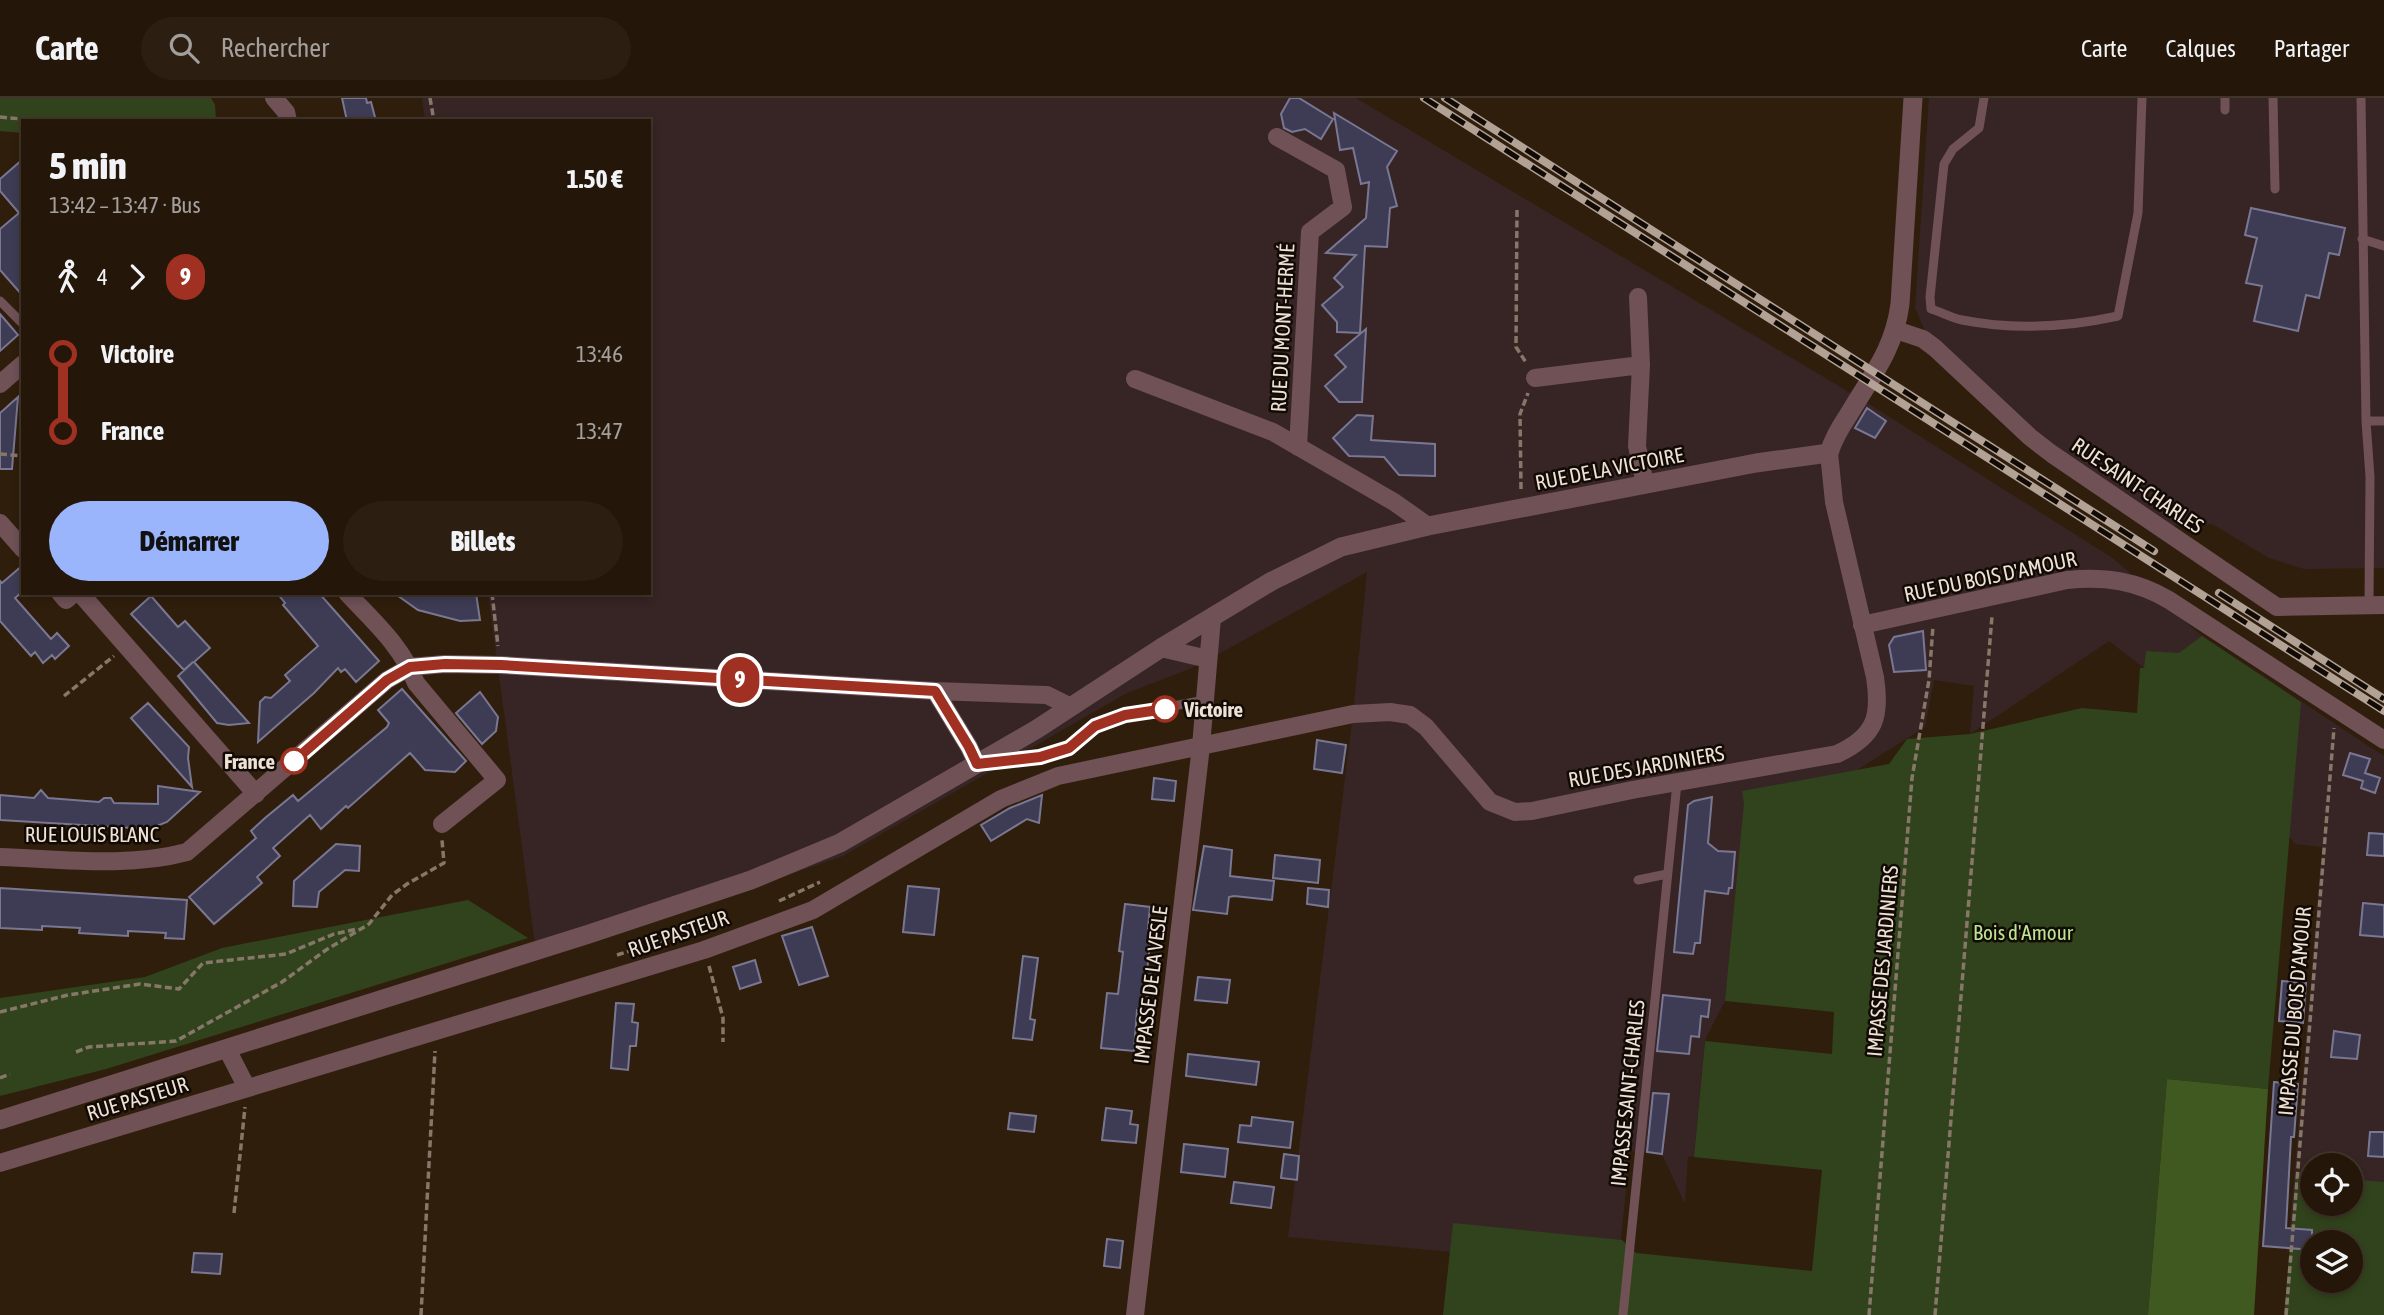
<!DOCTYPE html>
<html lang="fr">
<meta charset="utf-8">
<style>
:root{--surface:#241609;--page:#2c1f12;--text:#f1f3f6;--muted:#a39f9c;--line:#41352a;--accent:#9bb5fd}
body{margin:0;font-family:"Asap Condensed",sans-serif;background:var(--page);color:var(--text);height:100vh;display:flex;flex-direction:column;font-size:26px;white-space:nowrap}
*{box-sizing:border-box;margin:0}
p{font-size:23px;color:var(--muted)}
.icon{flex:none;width:38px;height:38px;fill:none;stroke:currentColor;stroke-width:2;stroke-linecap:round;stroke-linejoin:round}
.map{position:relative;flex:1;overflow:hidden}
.side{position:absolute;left:21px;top:21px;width:630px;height:476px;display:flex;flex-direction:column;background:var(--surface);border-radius:0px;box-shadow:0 4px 10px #0003,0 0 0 2px var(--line)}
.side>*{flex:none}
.badge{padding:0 14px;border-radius:23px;font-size:24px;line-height:46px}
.buttons{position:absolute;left:2300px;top:1055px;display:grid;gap:14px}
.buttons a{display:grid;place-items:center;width:63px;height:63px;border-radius:50%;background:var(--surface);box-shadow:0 4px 10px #0003,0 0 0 2px var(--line);font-size:35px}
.map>.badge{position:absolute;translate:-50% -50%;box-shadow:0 0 0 4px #fff}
.legs{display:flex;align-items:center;gap:10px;height:77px;padding:0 28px;font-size:23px}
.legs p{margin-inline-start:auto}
.summary{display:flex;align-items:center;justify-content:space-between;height:119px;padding:0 28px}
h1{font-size:38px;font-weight:800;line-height:52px}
.button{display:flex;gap:14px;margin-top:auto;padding:14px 28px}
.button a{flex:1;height:80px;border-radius:42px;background:var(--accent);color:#111;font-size:28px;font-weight:800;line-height:80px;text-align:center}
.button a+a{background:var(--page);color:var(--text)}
ul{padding:0 28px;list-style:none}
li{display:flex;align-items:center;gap:24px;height:77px;font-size:26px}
li i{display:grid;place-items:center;width:10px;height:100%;margin:0 9px;background:currentColor}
li i::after{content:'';width:18px;height:18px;margin:-9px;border:5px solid;border-radius:50%;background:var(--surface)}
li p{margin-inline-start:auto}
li:first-child i{background:linear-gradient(#0000 50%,currentColor 0)}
li:last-child i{background:linear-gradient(currentColor 50%,#0000 0)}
header{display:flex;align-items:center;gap:42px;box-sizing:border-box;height:98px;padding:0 35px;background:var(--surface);border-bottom:2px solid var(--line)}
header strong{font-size:33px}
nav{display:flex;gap:38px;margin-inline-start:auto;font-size:24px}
.search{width:490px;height:63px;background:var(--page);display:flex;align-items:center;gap:18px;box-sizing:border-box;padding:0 24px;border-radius:38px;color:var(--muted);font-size:26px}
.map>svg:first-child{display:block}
.commercial{fill:#372425;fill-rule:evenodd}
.green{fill:#31431c;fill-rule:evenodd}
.forest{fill:#405920}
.building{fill:#3e3c54;stroke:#797792;stroke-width:2}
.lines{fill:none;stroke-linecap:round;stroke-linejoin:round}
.path{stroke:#877769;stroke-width:3.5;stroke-dasharray:7 3.5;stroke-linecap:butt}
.service{stroke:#6f5156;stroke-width:9}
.minor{stroke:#6f5156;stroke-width:18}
.tertiary{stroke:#6f5156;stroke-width:19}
.rail-casing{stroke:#b1a295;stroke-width:8}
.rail{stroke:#120a04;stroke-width:5;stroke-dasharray:16;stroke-linecap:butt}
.line-1-casing{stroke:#fff;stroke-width:16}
.line-1{stroke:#a03122;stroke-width:10}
.stop-1-dot{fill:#fff;stroke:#a03122;stroke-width:3.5}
.labels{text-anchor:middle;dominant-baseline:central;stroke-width:5;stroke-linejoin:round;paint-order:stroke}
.street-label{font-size:21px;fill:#eee1d6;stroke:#120a04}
.stop-label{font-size:21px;font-weight:bold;fill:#eee1d6;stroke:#120a04;text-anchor:start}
.park-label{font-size:21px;fill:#bce591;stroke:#120a04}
</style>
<header>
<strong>Carte</strong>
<div class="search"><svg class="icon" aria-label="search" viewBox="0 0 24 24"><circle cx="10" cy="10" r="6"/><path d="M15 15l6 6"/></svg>Rechercher</div>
<nav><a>Carte</a><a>Calques</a><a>Partager</a></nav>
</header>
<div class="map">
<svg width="2384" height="1217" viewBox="0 0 2384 1217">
<rect width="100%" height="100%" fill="#301e0c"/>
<path class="commercial" d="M422,0H1356L1869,306L2114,461L2202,538L2384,658V1136L2290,1128L2322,749L2295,746L2144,570L2109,543L1970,636L1974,588L1934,582L1925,629L1857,672L1725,903L1705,942L1694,1058L1688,1059L1685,1106L1662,1056L1630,1053L1618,1169L1288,1139L1353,616L1367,474L1217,557L1192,570L1127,595L843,758L780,780L535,846L488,495H649V23H425ZM2312,1068H2350V1106H2312Z
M1929,0H2384V470L2304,471L2269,460L2212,426L2172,428L2032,336L1925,233L1915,210Z"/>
<path class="green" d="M0,0H211L215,7L216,22L23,23V35L0,33Z
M2202,538L2301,604L2268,991L2167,981L2148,1217H1443L1453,1125L1622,1142L1636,1155L1812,1173L1822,1072L1694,1059L1705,943L1832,956L1834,914L1725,903L1744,705L1742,693L1889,666L1907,641L1970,636L2082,610L2137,615L2140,570H2144L2146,553L2179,555Z
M468,802L528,840L106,971L0,998V900L145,879L222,850Z
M2296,1076L2312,1077V1106H2350V1081L2384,1084V1217H2284ZM2312,1144H2350V1183H2312Z"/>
<path class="forest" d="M2167,981L2268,991L2254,1217H2148Z"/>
<path class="building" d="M342,0H366L367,5L371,4L376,23H347Z
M1290,0H1299L1333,21L1321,41L1305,31L1292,34L1284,30L1281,16Z
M1334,15L1397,53L1387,69L1397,108L1390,110L1387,149L1365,148L1360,235L1337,234V224L1322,207L1343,189L1334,180L1356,157L1326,155L1366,120L1369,84L1361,86L1353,50L1340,52Z
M23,61V198L0,172V131L19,115L0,93V81Z
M2251,110L2345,130L2339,157L2329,155L2319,200L2306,197L2298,233L2254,223L2262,188L2246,185L2257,140L2245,137Z
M0,216L18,237L0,253Z
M1366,231L1362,304H1339L1325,288L1346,269L1335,257Z
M18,299L12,371H0V315Z
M1867,310L1886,323L1875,340L1855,330Z
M1357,317L1373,318L1371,342L1435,346V378L1399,377L1384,359L1349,358L1333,340Z
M23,467V493L15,500L51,541L57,535L69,548L55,561L52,557L43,565L35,554L31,558L0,523V483L2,485Z
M277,495H319L379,563L356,584L345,571L341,574L338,570L314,595L258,644L260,604L265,599L271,600L290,583L285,577L318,548L283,507L285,505Z
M394,495H476L480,522L460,523L418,512Z
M151,498L178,529L185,523L210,550L194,564L249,625L229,627L217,625L178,578L193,564L184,572L131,516Z
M1923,533L1926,572L1894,574L1889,547L1894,539Z
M402,591L466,663L455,674L425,672L410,655L348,710L346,708L321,731L310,717L273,750L280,758L257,779L262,785L214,826L189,799L256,740L251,733L265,720L293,697L298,703L387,629L389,625L378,612Z
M480,594L498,619L496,633L482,646L456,615Z
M148,605L189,649L188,660L192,689L131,620Z
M1317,642L1346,647L1342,675L1314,671Z
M2350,655L2370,661L2365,675L2380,680L2375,695L2361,690L2363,683L2343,677Z
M1154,680L1176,683L1174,703L1152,701Z
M158,688L200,694L167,724L149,731L0,722V697L34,700L41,692L48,700L99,704L104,700H111L114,705L158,706Z
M1042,697L1039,725L1027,721L991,743L981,727L1010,710Z
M1712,699L1708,745L1718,753L1735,754L1732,790H1729L1728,796L1705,793L1700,845H1695L1693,856L1674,854L1688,707L1694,703Z
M2369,735L2384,736V758L2367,757Z
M336,746L360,748L359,773L345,772L319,794L317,809L293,808L294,783Z
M1204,748L1232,752L1230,778L1274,783L1272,802L1234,798L1229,799L1227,816L1193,812Z
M1275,757L1320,762L1318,785L1273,780Z
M908,788L939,791L934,837L903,834Z
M0,790L187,802L184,841L165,840L166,835L128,833V838L79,835L80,830L42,828V832L0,830Z
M1308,790L1329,792L1328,809L1307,806Z
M2363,805L2384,807V839L2360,837Z
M1125,806L1150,809L1148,830H1152L1147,873H1151L1146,913L1137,912L1134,953L1101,950L1107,895L1118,896L1123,854L1119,853Z
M812,829L828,878L799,887L782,838Z
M1023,858L1038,860L1030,921L1035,922L1032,942L1013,940Z
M755,862L761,884L740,891L733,869Z
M1198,879L1230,882L1227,905L1195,902Z
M2282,883L2306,885L2303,925L2279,923Z
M1663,897L1710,902L1708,919L1701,918L1699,939L1691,938L1689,956L1657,953Z
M616,905L634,906L632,924L638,925L636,948H630L628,972L611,970Z
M2334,933L2360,937L2357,961L2331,959Z
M1188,956L1259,964L1256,987L1186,978Z
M2274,984L2298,986L2294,1039H2291L2286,1130L2312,1132V1152L2263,1148Z
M1653,995L1669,996L1662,1056L1647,1054Z
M1106,1010L1132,1013L1130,1026L1138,1027L1136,1045L1102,1042Z
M1010,1015L1036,1018L1034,1034L1008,1031Z
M1252,1019L1293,1024L1290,1050L1238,1044L1240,1027L1251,1028Z
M2370,1034H2384V1059L2368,1058Z
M1184,1046L1228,1051L1225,1079L1181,1074Z
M1284,1056L1299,1058L1297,1082L1281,1080Z
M1234,1084L1274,1089L1271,1110L1231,1105Z
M1107,1141L1123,1143L1120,1170L1104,1168Z
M194,1155L222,1156L220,1176L192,1174Z"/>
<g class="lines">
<path class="path" d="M430,0L434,23
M0,19L43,23
M1517,112L1516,249L1527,266
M0,356L23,358
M1521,391L1520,316L1528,295
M492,495L498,548
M64,598L114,558
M779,803L820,784
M617,857L723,823
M709,868L723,920V944
M0,914L68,897L140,886L179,891L203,865L286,856L334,836L357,831
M76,954L89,949L176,943L282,884L326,852L369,826L392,797L407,786L444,765L442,742
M0,980L10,976
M234,1115L245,1009
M421,1217L435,953
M1869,1217L1912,680L1929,582L1933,528
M1935,1217L1992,518
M2286,1217L2334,630"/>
<path class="service" d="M1984,0L1979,30L1953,51L1944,66L1930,199L1931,211C1941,214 1952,220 1962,222C2013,232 2068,229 2118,218L2138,115L2142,0
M2225,0V12
M2273,0L2275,91
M2361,0L2366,323L2370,379L2369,507
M2362,141L2384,148
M0,203L23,226
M2366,323H2384
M989,665L1040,659L1069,650L1095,628L1125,617L1205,602
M1638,782L1667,776
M1623,1217L1677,685"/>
<path class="minor" d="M274,0L286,14L288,23
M1277,39L1336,72L1343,109L1310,134L1298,349
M1638,199L1641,267L1637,348L1645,386
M1896,232L1923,241L1935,250L2030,339L2052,356L2277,509L2384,507
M1535,280L1641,267
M1135,281L1273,334L1394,404L1428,428
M0,286L23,266
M0,425L23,451
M60,495L66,502L74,495
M80,495L256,696
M347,495C373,523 402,548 416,585L497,682L442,726
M1862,527L2067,482C2105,478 2137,483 2169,502L2384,642
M1161,550L1208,561
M935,593L969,649L977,666
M0,759C62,761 127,770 187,754L387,582L410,569L445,566L501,567L935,593L1047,597L1071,609
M227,951L247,990
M0,1065L704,852L813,812L1001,701L1058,678L1353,616L1390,614L1410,617L1426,629L1490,704L1515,714L1532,713L1632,692L1837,656C1876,638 1881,618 1875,579L1834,404L1829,355
M1135,1217L1201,648L1212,520"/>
<path class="tertiary" d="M0,1022L589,836L751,782L840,745L1037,631L1161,550L1272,483L1341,449L1428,428L1756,365L1829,355C1833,341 1841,328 1849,316C1872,277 1894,252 1900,206L1913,0"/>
<defs>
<path id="rail" d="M1424,0L2384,613
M1445,0L2154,453
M2219,495L2384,601"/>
</defs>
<use href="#rail" class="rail-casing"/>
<use href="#rail" class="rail"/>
</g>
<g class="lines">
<defs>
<path id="line-1" d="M294,663L387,582L410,569L445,566L501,567L935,593L969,649L977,666L1040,659L1069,650L1095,628L1125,617L1165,611"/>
</defs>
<use href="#line-1" class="line-1-casing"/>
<use href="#line-1" class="line-1"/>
</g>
<g class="stop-1-dot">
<circle cx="1165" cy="611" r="12"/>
<circle cx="294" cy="663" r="12"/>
</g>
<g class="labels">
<g class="street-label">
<text transform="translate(1282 230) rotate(-87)">RUE DU MONT-HERMÉ</text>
<text transform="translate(1609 370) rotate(-11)">RUE DE LA VICTOIRE</text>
<text transform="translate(2138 387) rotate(34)">RUE SAINT-CHARLES</text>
<text transform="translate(1990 478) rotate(-12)">RUE DU BOIS D'AMOUR</text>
<text transform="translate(1646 668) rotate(-10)">RUE DES JARDINIERS</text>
<text x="92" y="736">RUE LOUIS BLANC</text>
<text transform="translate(678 835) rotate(-19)">RUE PASTEUR</text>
<text transform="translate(1882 863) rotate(-85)">IMPASSE DES JARDINIERS</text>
<text transform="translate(1150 887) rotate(-83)">IMPASSE DE LA VESLE</text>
<text transform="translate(2294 913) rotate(-85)">IMPASSE DU BOIS D'AMOUR</text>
<text transform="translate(1627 995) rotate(-84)">IMPASSE SAINT-CHARLES</text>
<text transform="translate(137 1000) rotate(-17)">RUE PASTEUR</text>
</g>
<g class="stop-label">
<text x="1184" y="611">Victoire</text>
<text x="275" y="663" text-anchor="end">France</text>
</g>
<g class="park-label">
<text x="2023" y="834">Bois d'Amour</text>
</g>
</g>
</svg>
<div class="buttons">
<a><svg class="icon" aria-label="locate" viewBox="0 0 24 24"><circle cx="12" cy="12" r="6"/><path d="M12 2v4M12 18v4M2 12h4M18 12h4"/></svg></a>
<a><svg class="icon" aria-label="layers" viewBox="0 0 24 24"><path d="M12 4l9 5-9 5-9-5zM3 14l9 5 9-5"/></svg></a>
</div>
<b class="badge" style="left:740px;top:582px;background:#a03122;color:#fff">9</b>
<section class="side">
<div class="summary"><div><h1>5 min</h1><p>13:42 – 13:47 · Bus</p></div><b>1.50 €</b></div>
<div class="legs"><svg class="icon" aria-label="walk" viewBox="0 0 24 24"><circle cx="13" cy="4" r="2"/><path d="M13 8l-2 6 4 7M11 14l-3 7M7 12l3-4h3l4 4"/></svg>4<svg class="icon" aria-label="forward" viewBox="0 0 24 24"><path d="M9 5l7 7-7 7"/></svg><b class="badge" style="background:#a03122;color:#fff">9</b></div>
<ul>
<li><i style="color:#a03122"></i><b>Victoire</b><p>13:46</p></li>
<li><i style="color:#a03122"></i><b>France</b><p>13:47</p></li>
</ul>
<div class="button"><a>Démarrer</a><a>Billets</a></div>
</section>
</div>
